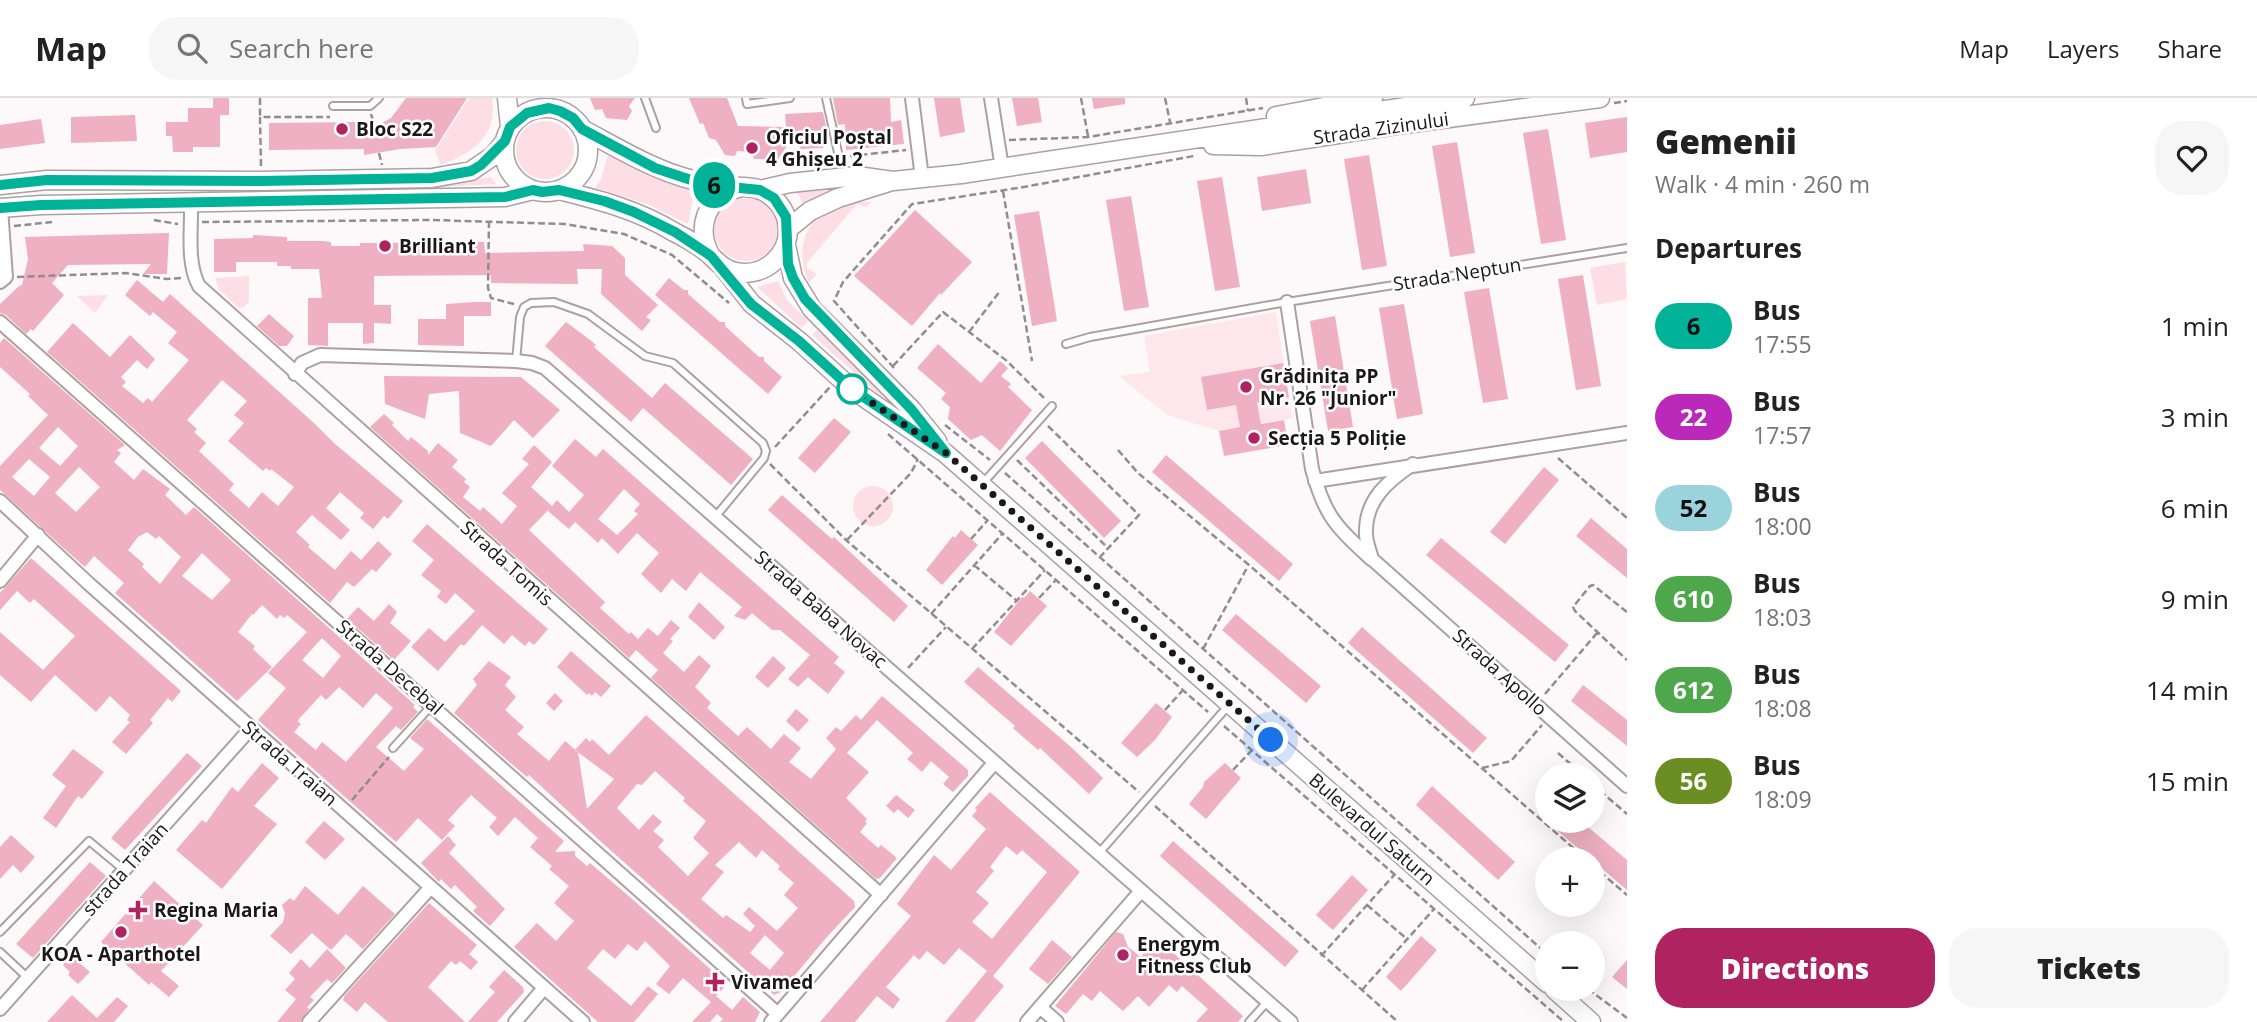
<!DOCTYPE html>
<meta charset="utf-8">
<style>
:root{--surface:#fff;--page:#f6f6f6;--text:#222;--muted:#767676;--line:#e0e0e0;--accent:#af2360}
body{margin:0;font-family:"Open Sans",sans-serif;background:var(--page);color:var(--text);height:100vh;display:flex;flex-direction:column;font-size:26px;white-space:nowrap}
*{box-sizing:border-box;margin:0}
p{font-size:23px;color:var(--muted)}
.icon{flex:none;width:38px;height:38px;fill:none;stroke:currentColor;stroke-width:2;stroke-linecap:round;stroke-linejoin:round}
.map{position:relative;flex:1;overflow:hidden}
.sheet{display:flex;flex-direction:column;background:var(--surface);width:630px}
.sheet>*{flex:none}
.badge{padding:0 14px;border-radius:23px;font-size:24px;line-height:46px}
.controls{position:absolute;left:1535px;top:665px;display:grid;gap:14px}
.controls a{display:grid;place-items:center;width:70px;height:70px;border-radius:50%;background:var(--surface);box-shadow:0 7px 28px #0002;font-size:35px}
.you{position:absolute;width:35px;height:35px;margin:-18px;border:5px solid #fff;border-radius:50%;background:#1a73e8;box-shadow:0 0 0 10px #1a73e833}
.map>.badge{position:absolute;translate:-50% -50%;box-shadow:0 0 0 4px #fff}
h2{padding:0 28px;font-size:26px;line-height:63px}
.round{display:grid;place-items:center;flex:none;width:74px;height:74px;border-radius:28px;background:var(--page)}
.summary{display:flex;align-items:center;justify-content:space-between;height:119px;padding:0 28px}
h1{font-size:33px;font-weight:800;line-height:52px}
.button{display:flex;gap:14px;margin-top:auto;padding:14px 28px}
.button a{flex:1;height:80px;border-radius:28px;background:var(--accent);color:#fff;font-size:28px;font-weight:800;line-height:80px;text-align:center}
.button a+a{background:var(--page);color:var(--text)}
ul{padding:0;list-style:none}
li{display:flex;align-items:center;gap:21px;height:91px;padding:0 28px}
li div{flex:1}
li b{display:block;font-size:26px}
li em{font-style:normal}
li .badge{min-width:77px;font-weight:700;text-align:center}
header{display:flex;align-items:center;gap:42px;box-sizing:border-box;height:98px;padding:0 35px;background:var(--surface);border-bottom:2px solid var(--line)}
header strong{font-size:33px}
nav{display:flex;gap:38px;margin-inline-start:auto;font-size:24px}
.search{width:490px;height:63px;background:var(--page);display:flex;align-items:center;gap:18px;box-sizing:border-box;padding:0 24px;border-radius:28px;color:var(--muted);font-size:26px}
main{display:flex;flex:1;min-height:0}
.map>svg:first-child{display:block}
.built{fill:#fde7ed}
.green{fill:#fddee6}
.building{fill:#eeb0c2;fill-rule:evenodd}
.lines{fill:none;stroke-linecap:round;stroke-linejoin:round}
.lane-casing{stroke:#aca0a3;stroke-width:10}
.street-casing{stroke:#aca0a3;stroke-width:16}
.secondary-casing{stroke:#aca0a3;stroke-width:21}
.path{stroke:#918c8e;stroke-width:2.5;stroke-dasharray:7 3.5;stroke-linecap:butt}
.lane{stroke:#fff;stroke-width:6}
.street{stroke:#fff;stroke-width:12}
.secondary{stroke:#fff;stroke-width:18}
.line-casing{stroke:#fff;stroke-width:16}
.line{stroke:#00b298;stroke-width:10}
.walk{stroke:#1c1819;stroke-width:7;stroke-dasharray:0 12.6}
.poi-dot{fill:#af2360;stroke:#fff;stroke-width:2.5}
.stop-dot{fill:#fff;stroke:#00b298;stroke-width:3.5}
.labels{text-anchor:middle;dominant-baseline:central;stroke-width:5;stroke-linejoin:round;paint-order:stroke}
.street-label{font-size:19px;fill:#1c1819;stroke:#fff}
.poi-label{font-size:19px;font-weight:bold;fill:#1c1819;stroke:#fff;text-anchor:start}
</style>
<header>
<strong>Map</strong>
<div class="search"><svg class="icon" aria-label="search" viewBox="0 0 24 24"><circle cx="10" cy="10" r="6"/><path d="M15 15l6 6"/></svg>Search here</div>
<nav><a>Map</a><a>Layers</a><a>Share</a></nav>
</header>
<main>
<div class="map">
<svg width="1627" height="924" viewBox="0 0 1627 924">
<rect width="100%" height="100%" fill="#fdf8fa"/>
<path class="built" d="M1276,214L1292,320L1219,333L1167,317L1119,278L1150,274L1144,238Z"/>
<path class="green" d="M469,0H492C498,38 473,55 441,67L435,53Z
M516 52a29 29 0 1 1 58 0a29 29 0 1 1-58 0Z
M608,57L655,78L702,91L692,105L688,126L647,106L595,90L601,81Z
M491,79L496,86L438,89V86Z
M870,84L803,105L796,92Z
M714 131a32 32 0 1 1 64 0a32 32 0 1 1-64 0Z
M851,103L871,104L866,109L857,106L807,165V170L817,176L809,185C799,164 799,132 820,118C829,111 841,108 851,103Z
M1625,164L1627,201L1597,207L1590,170Z
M249,178V204L244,209L238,210L219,191L215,180Z
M778,183L787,202L808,223L802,230L757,189Z
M108,197L95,215L77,198Z
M817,232L881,293L882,299L812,237Z
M853 408a20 20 0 1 1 40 0a20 20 0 1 1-40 0Z"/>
<path class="building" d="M213,0H229V17H220V49H193V54H173L172,38H166V24H188V10H213Z
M406,0H467L436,49L400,51L364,57V51L269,52V25L362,24V28L382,25L391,20Z
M590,0H635L629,8L632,13L627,22L606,20L602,11L595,12Z
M689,0H727L738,28L786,29L785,16L823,14L826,28H823V50L800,51L798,32L778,61H754L751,54L737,53L735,58L725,57L716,42L709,40L703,25L700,26Z
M833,0H890L891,24L901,22L904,46L846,52L845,26L838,27Z
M934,0H960L965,34L940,39Z
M1012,0H1038L1042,24L1017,28Z
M1092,0H1125V6L1094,11Z
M135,17L137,43L71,45V19Z
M1627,19V54L1590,60L1585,25Z
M41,21L45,45L0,51V27Z
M1548,31L1566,142L1541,146L1523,35Z
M1457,44L1475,155L1450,159L1432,48Z
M1369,57L1387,168L1362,172L1344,61Z
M1306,71L1311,105L1262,113L1257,79Z
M1222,79L1240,189L1215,193L1197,83Z
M1131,98L1149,209L1124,213L1106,102Z
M915,112L972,164L941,197L940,195L912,228L854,178Z
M1039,113L1057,223L1032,228L1014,117Z
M169,135L167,176H143L151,166L68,167L52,185L64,197L33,233L31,231L26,236L6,217L0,215V206L19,188L22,187L28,161L25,139Z
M253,137L287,139V143H323L331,144V148H360V145L484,144L485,155L584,153L583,146L612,148L625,160V177L658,207L646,219L651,222L642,233L601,196L602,171H577L578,186L491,185V177L374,178V207H391V226L374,225V245L363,246V225H328V248L308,247V200H322L319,171H291V168H277V164H236V174H214V141L253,140Z
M1583,177L1601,288L1576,292L1558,181Z
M669,180L684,192H688V196L720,224H725V228L759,259H764V263L782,279L768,296L655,197Z
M137,182L163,204L170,196L315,326L334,345L403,403L388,421L384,418L373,431L360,420L364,415L340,394L326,410L350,432L341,442L312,417L296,434L310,447L308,449L335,472L351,453L361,462L378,443L392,456L376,474L372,471L354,489L347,484L330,505L47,254L73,225L110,259L130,237L155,261L147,271L137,262L121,279L126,284L122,288L143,305L148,300L152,304L189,262L168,245L177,234L153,214L150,218L125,197ZM222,282L247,303L234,317L244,325L228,343L263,373L266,370L270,373L271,371L294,389L278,408L262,394L249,410L229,392L234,386L199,353L206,345L194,334L197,331L187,322Z
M1489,190L1508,301L1483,305L1464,194Z
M474,204H491V218H464V248L418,247V221H446V206Z
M1404,206L1423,316L1397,321L1379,210Z
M269,216L294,238L287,248H279L257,228Z
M1335,218L1353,329L1328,333L1310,223Z
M566,224L590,242L596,247L594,249L652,300L665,285L753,361L731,387L643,310L631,324L545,248Z
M4,240L125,347L117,352L121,355L114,364L134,382L143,371L170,391L165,397L186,417L194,409L415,607L413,609L418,614L401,632L396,628L376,649L404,673L424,651L410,640L427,621L564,743L555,754L575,753V758L587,768L590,765L631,800L727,886L716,898L732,912L743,899L760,914L755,924H720L723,921L717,916L710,924H692L711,904L683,880L669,896L656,886L670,868L645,843L637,853L628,846L615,861L603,851L587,870L631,908L648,888L658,896L634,924H598L514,849L537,825L556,843L574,823L554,805L569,788L549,771L552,768L530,749L538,740L515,719L498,738L489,729L497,720L471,697L448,722L455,728L442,742L418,720L396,744L258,622L286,590L268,575L307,534L287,517L284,520L280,517L277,521L262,507L253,517L252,516L238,534L255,548L253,551L272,569L237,603L115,495L124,485L94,458L85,469L69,455L0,392V368L48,317L28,298L30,296L0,269V245ZM58,329L78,348L60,368L39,350ZM29,361L50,379L34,398L12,379ZM79,369L100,389L76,414L55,395ZM147,434L156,441L159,438L181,459L160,486L142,469L144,466L128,452L138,439ZM202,455L231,482L212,502L182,478ZM322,540L341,558L323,580L302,562ZM339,589L363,610L376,595L393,610L346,664L322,644L316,652L294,634L301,626L298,624L299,621L321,597L326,602Z
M938,246L981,285L1000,263L1008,270L1001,278L1011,286L1008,289L1032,312L1000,353L982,337L971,342L948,321L950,309L941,301L946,295L917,270Z
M1283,265L1289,299L1257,305L1261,326L1284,322L1288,347L1224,358L1219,333L1240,329L1236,307L1207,312L1201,279Z
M384,278L521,279L560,312L533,340L514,322L491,348L460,335L459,293L429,296L425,321L385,306Z
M384,316L394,325L392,327L408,343L411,339L428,353V357L438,345L458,362L452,369L466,381L464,384L470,389L463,399L480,413L483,409L502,426L517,408L502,395L529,366L522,361L534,347L552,364L531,389L552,408L557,402L569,414L584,397L552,368L575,341L596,359L603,351L839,559L834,565L845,574L828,596L808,579L798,589L788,581L810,557L780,532H772L752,515L745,522L734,518L742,509L700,474L686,493L672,481L661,495L641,476L659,455L637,435L618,456L602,440L598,445L575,424L569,431L548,413L550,410L529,432L605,504L600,510L629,536L631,534L638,541L648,530L658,538L671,522L680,530L670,541L673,543L663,555L684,574L699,557L711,568L695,589L711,605L707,610L738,638L747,629L771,651L784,636L801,650L789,664L811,681L836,651L826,640L836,629L841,633L856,617L861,622L882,598L968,672V678L953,694L943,686L949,679L931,663L922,674L907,661L913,655L877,622L847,655L869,674L846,700L867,721L865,723L867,725L860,734L878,750L881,747L897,760L880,780L876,781L651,580L658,572L636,552L629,560L370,329ZM624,391L640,406L634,413L638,416L617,437L598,421Z
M834,320L851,334L815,375L798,360Z
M1042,343L1121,423L1104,440L1025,360Z
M1166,357L1293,466L1279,483L1152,374Z
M1544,369L1559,382L1505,446L1490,434Z
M782,397L832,441L834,439L908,508L894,524L768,412Z
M1591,420L1627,451V480L1576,438Z
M427,426L548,531L534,547L529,543L525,548L512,537L504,546L482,527L464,548L461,546L438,573L411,549L429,530L445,544L475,513L455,495L446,506L437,499L441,493L421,477L434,462L412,443Z
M961,432L978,447L942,487L926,472L953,438L955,440Z
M1441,440L1569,547L1555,564L1426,457Z
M31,460L181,593L172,604L168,600L150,622L153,625L126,656L112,644L130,624L127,622L130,617L110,598L96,614L55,577L31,604L0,577V534L43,572L75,538L34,501L30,505L17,493L0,512V495Z
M1030,493L1047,508L1011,548L994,534L1022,499L1024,500Z
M699,504L725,529L714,542L688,519Z
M389,506L397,514L390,525L411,543L394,562L347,521L358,509L374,523Z
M1236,516L1321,588L1306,605L1222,532Z
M1362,529L1487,640L1473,655L1348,545Z
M571,553L611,588L601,599L595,594L592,598L589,595L587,597L557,569Z
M773,558L786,570L768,590L755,579Z
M489,563L511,579L505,587L516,599L505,612L524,629L517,636L549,663L565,643L578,654L587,711L614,681L575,652L586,640L590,644L592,641L609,657L646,617L854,803L855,809L825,841L781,894L774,897L599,742L529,677L527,679L500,656L454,615L477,587L473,581ZM655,673L685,700L683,703L706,723L693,740L709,755L688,778L658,749L664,742L653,733L662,724L653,716L639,732L617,710L637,686L642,687ZM739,744L756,760L762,752L780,768L778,771L794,785L784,797L798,810L777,833L749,809L743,816L755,828L750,834L726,817L723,820L701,801L724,774L715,767ZM765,837L784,855L770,872L750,855Z
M978,569L1071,649L1103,680L1089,696L1040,650L1038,652L1013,630L1015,628L964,584Z
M1583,587L1627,622V648L1571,603Z
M555,595L563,603L554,613L546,605Z
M1156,605L1172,619L1155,642L1137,659L1121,645Z
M796,611L809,622L798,634L786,623Z
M73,651L104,674L82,701L78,698L56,730L43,720L66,688L52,677Z
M187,655L202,668L125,752L111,740Z
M262,665L279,680L254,708L277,726L222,791L176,752L202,722L206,725L232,689L238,694Z
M1225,665L1241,680L1206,721L1189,706L1203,689L1204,684Z
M1432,688L1515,764L1498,782L1416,707Z
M990,694L1080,774L993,878L1004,888L974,924H945L987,873L959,850L944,867L927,853L919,862L914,857L886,889L900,901L893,911L877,898L855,924H820L911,818L897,806L934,757L951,772L986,731L972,718L977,712L975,710ZM1006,748L1017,757L1022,752L1047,774L992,841L972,824L989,805L976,794L994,773L990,769Z
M896,697L915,712L908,720L898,711L894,715L886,708Z
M324,723L345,741L325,762L305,744Z
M1546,723H1581L1627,762V792Z
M11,737L35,759L21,775L13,767L0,781V749Z
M448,738L456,747L449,755L505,811L490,828L473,813L477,809L455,787L451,791L441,781L439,784L421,765Z
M1173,743L1299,853L1285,869L1160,758Z
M90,764L106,778L33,860L16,846Z
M1352,777L1368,792L1333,832L1316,817Z
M154,783L203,827L161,873L179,888L169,899L151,884L149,887L101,844Z
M305,788L338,817L363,788L395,816L363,851L346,836L331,852L312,835L291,856L270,838L283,824L285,815L282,807L290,800L294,803Z
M429,805L477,847L469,856L478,864L471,872L460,863L456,867L451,863L428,889L465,924H388L365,904L357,914L343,902L345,897Z
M1116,834L1123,836L1128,849L1141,859L1157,840L1243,918L1238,924H1196L1208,911L1182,888L1177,894L1169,887L1149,909L1138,898L1123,913L1100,893L1092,903L1083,896L1066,916L1055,908Z
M1421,838L1437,852L1401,893L1386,879Z
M1052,842L1072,859L1048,886L1029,871Z
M327,851L346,870L332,885L327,881L310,899L314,902L307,909L309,911L300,924H277L296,901L285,892L295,881L289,875L301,861L310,870Z
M70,857L90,874L78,886L68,877L70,874L63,867Z
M1627,862V891L1612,879Z
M504,872L523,889L524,894L497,924H468L495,894L489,889Z
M72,897L97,920L117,899L128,908L114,924H47Z"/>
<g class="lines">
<defs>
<path id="lane" d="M645,0L656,30
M746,0L747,6L790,0
M826,0L839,59
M333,8H370L379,0
M1066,246L1090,239L1287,204L1627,150
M516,263L520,219L524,209L531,205L554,204L588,216L645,258L673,265L763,345L766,353L764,360L716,418
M983,385L1052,308
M393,650L431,608
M1099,755L1228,608
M0,834L89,743L124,772
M0,854L28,880
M1249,924L1267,904"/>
<path id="street" d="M912,0L922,80
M991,0L1002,70
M191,104C192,130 186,164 199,188L881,797
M0,184L6,179L1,110
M1287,204L1312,371C1325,419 1336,428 1371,461
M0,224L778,916
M295,276L302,265L320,257L516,263L532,265L545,270L1291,924
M1413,366C1388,383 1366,401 1366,433C1365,442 1370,453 1372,461L1627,688
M1315,383L1627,335
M0,403L88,485L583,924
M0,483L38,437
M1040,909L1057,924
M0,911L251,630
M309,924L431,789
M515,924L544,890
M771,924L994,665
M1027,924L1140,794"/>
<path id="secondary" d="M507,0L510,29
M504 52a42 42 0 1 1 84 0a42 42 0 1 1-84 0Z
M1276,18L1373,0
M1213,47L1261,48L1396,27L1600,0
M0,87L47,82L261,83L432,80L471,73L493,58L505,43
M559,92C599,102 638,112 674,134C686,140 700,148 710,157C718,165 725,172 736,174C766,180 793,154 787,124C785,110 774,98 761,92C749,87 733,90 719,88C711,87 701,85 693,82C653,72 618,50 582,31
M760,92L790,85L857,78L893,83L961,76L1465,0
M0,110L41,107L505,99L533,92
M788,131L810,113L838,100L889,84
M786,147L793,180L812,211L912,312L937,343
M711,158C695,131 706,98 738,90
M722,168L752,206L799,243L852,291L945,355L1547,885
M1554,891L1591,924"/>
</defs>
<use href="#lane" class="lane-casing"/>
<use href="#street" class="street-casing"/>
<use href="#secondary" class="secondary-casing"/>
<path class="path" d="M260,0V19
M1081,0L1088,38
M1165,0L1170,24
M1246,0L1248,13
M1614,5L1627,3
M371,16L374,26
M1009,42L1088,39L1263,10
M379,55L382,67
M850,58L906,52
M808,61L829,60
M261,68L260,19H330
M1003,93L1032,263
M154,122L178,126
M489,123L488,190L491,200L514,206
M202,124L431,122L565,126L624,136L672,157L729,205
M14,128L52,124
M17,179L126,175L167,181L182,180
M969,234L1000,193
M893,268L943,214L1007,263L1046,302
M894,270L834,203L843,184L912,106L1018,90L1194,58
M945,327L990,362
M1048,328L1139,417L1100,459
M888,336L1208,614
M775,349L830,289
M1118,352L1138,375L1249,467L1586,761
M1558,360L1627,420
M1017,362L1108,450
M770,366L846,442L1139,694
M1005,375L1547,856
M971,441L987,423
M847,442L911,375L918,361
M974,467L1016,502
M1039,500L1056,482
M1627,514L1593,487L1590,488L1573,509L1575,513L1627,562
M931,516L1003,435
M972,551L1045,472
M1203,551L1248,468
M908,570L946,529
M1545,596L1597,535
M1165,612L1183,592
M1224,628L1564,924
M1558,655L1583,677
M1482,670L1511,663L1542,627
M1233,672L1252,652
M1592,686L1627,716
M352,702L389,659
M1155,708L1398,924
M1592,767L1627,797
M1367,807L1407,841
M1321,858L1395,776
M1588,891L1627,920
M1362,892L1434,811"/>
<use href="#lane" class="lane"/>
<use href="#street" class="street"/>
<use href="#secondary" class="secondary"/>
</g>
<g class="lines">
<defs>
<path id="line" d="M0,87L47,82L261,83L432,80L471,73L481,67L505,43L510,29L527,15L549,10L560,13L573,20L582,31L655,70L694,83L720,88L760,92L774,100L786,119L788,166L793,180L805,201L912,312L946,355L852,291L799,243L751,206L711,158L675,134L634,114L604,103L559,92L542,94L533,92L505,99L41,107L0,110"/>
</defs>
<use href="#line" class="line-casing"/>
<use href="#line" class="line"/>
<path class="walk" d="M852,291L946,355L1271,642"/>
</g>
<g class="poi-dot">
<circle cx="342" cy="31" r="7"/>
<circle cx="752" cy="50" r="7"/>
<circle cx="385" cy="148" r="7"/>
<circle cx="1246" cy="289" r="7"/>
<circle cx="1254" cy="340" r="7"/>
<path d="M134.5 801.5h7v7h7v7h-7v7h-7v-7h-7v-7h7z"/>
<circle cx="121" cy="834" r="7"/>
<circle cx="1123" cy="857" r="7"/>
<path d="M711.5 873.5h7v7h7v7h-7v7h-7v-7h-7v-7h7z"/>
</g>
<circle class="stop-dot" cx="852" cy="291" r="14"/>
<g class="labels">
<g class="street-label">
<text transform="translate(1381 30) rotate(-8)">Strada Zizinului</text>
<text transform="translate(1457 176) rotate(-9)">Strada Neptun</text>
<text transform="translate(507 465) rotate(42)">Strada Tomis</text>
<text transform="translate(821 511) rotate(41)">Strada Baba Novac</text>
<text transform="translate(390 569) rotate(41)">Strada Decebal</text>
<text transform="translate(1500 574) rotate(42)">Strada Apollo</text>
<text transform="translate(290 665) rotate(41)">Strada Traian</text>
<text transform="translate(1372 731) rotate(41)">Bulevardul Saturn</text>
<text transform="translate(125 771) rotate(-48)">strada Traian</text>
</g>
<g class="poi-label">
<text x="356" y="31">Bloc S22</text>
<text x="766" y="39">Oficiul Poștal<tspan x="766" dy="22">4 Ghișeu 2</tspan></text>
<text x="399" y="148">Brilliant</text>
<text x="1260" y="278">Grădinița PP<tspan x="1260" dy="22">Nr. 26 "Junior"</tspan></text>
<text x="1268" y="340">Secția 5 Poliție</text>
<text x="154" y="812">Regina Maria</text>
<text x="1137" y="846">Energym<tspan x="1137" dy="22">Fitness Club</tspan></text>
<text x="121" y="856" text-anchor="middle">KOA - Aparthotel</text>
<text x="731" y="884">Vivamed</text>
</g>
</g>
</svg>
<div class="controls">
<a><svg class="icon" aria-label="layers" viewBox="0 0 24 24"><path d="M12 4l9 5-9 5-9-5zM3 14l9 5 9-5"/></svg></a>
<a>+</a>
<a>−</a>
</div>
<div class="you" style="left:1271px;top:642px"></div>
<b class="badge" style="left:714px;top:87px;background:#00b298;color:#111">6</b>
</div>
<section class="sheet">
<div class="summary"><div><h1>Gemenii</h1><p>Walk · 4 min · 260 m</p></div><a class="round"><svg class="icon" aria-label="heart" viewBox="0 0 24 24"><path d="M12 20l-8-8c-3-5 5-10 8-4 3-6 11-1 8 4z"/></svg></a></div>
<h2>Departures</h2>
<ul>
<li><span class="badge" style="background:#00b298;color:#111">6</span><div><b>Bus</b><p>17:55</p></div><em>1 min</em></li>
<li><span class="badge" style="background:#bb29ba;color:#fff">22</span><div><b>Bus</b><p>17:57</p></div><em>3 min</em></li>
<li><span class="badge" style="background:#9ad3dc;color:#111">52</span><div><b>Bus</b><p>18:00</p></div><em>6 min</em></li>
<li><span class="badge" style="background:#4ea74b;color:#fff">610</span><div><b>Bus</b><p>18:03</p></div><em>9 min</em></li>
<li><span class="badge" style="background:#4ea74b;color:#fff">612</span><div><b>Bus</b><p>18:08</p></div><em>14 min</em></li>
<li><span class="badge" style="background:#6b8e23;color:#fff">56</span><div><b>Bus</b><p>18:09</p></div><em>15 min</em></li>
</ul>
<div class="button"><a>Directions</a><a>Tickets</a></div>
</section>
</main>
